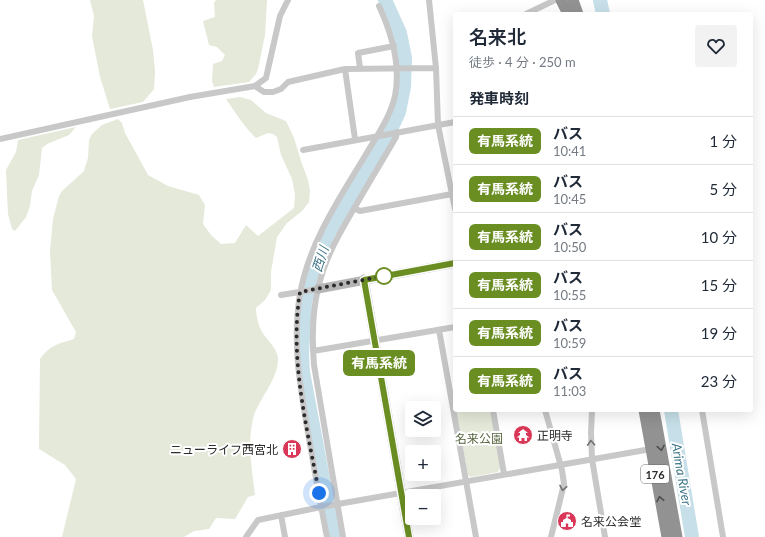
<!DOCTYPE html>
<html lang="ja">
<meta charset="utf-8">
<style>
:root{--surface:#fff;--page:#f2f2f3;--text:#1f2937;--muted:#747a83;--line:#e0e1e3}
body{margin:0;font-family:Lato,"Noto Sans JP",sans-serif;background:var(--page);color:var(--text);height:100vh;display:flex;flex-direction:column;font-size:15px;white-space:nowrap}
*{box-sizing:border-box;margin:0}
p{font-size:13px;color:var(--muted)}
.icon{flex:none;width:22px;height:22px;fill:none;stroke:currentColor;stroke-width:2;stroke-linecap:round;stroke-linejoin:round}
.map{position:relative;flex:1;overflow:hidden}
.details{position:absolute;left:453px;top:12px;width:300px;height:400px;display:flex;flex-direction:column;background:var(--surface);border-radius:4px;box-shadow:0 4px 16px #0002}
.details>*{flex:none}
.badge{padding:0 8px;border-radius:6px;font-size:14px;line-height:26px}
.controls{position:absolute;left:405px;top:401px;display:grid;gap:8px}
.controls a{display:grid;place-items:center;width:36px;height:36px;border-radius:4px;background:var(--surface);box-shadow:0 4px 16px #0002;font-size:20px}
.you{position:absolute;width:20px;height:20px;margin:-10px;border:3px solid #fff;border-radius:50%;background:#1a73e8;box-shadow:0 0 0 6px #1a73e833}
.map>.badge{position:absolute;translate:-50% -50%;box-shadow:0 0 0 2px #fff}
h2{padding:0 16px;font-size:15px;line-height:36px}
.round{display:grid;place-items:center;flex:none;width:42px;height:42px;border-radius:4px;background:var(--page)}
.summary{display:flex;align-items:center;justify-content:space-between;height:68px;padding:0 16px}
h1{font-size:19px;font-weight:600;line-height:30px}
ul{padding:0;list-style:none}
li{display:flex;align-items:center;gap:12px;height:48px;padding:0 16px;border-top:1px solid var(--line)}
li div{flex:1}
li b{display:block;font-size:15px}
li em{font-style:normal}
li .badge{min-width:44px;font-weight:700;text-align:center}
.map>svg:first-child{display:block}
.green{fill:#e4e9d9}
.lines{fill:none;stroke-linecap:round;stroke-linejoin:round}
.river{stroke:#c6dfe8;stroke-width:14}
.street{stroke:#c8c8c8;stroke-width:6}
.secondary{stroke:#b5b5b5;stroke-width:9}
.highway{stroke:#929292;stroke-width:11}
.oneway{stroke:#727272}
.oneway2{stroke:#4f4f4f}
.line-casing{stroke:#fff;stroke-width:9}
.line{stroke:#6b8e23;stroke-width:6}
.walk{stroke:#2b2b2b;stroke-width:4;stroke-dasharray:0 7.2}
.stop-dot{fill:#fff;stroke:#6b8e23;stroke-width:2}
.labels{text-anchor:middle;dominant-baseline:central;stroke-width:4;stroke-linejoin:round;paint-order:stroke}
.shield{fill:#fff;stroke:#6b6b6b;stroke-width:1}
.shield-label{font-size:11px;font-weight:bold;fill:#2b2b2b}
.poi-label{font-size:12px;fill:#2b2b2b;stroke:#fff;text-anchor:start}
.park-label{font-size:12px;fill:#54643c;stroke:#fff}
.water-label{font-size:13px;font-style:italic;fill:#3f7588;stroke:#fff}
</style>
<div class="map">
<svg width="765" height="537" viewBox="0 0 765 537">
<rect width="100%" height="100%" fill="#fff"/>
<path class="green" d="M90,0H143L153,50L155,71L154,89L143,102L110,109L100,77L92,36L94,16Z
M216,0H267L265,35L258,69L256,74L249,82L214,87L212,81L213,64L222,61L225,55L217,47L209,45L203,21L215,17L214,3Z
M240,97L251,100L266,113L286,121L294,138L302,164L308,180L310,191L309,202L302,211L287,223L277,237L271,272V290L265,300L256,308C256,315 258,325 262,332C267,340 279,350 278,360C277,382 258,399 253,419C247,444 252,470 255,495L248,497L235,519L216,518L209,529L194,531L184,537H62L76,479L65,465L39,449L40,359C50,345 58,344 74,339L76,332L52,290L50,251L53,219L59,196L62,191L84,171L88,158L89,140L92,134L102,125L118,119L122,123L125,133L148,175L168,186L199,195L205,205L203,224L211,235L221,244L235,243L246,225L258,236L294,208L295,194L292,179L281,155L277,137L273,134L268,133L256,138C244,127 236,113 226,99Z
M76,127L69,135L47,144L42,148L39,175L32,191L30,206L26,217L15,231L12,229L8,214L6,170L16,152L18,140Z
M456,410H491L501,466L498,472L471,477L468,475Z"/>
<g class="lines">
<path class="river" d="M600,0L603,14
M671,410L692,537
M334,537L303,372L302,354L305,302L311,279L319,258L328,234L344,208L392,127L399,112L404,87L405,58L400,33L385,0"/>
<path class="street" d="M429,0L436,68L438,125L455,209
M526,14L555,0
M360,68L358,53L394,46
M345,69L355,139
M255,86L264,92H273L281,89L288,82L345,69L436,68
M0,139L190,97L255,86L266,78L280,16L288,0
M303,150L455,122
M354,208L360,211L452,194
M281,295L318,289
M439,330L476,537
M313,351L455,327
M493,410L504,474
M545,410L562,470L564,484L551,537
M592,410L591,433L592,459L605,537
M702,410L723,537
M281,515L285,537
M246,537L258,520L321,507L651,449
M327,537C320,502 314,467 308,433C300,386 292,342 300,294C309,243 339,199 365,156C376,137 390,118 395,96C401,65 392,34 379,6
M343,537L314,365C312,340 312,313 318,289C325,256 342,229 359,200C371,179 384,158 396,137L397,132"/>
<path class="secondary" d="M364,279L409,537
M318,289L455,263"/>
<path class="highway" d="M561,0L568,14
M573,0L578,14
M644,410L667,537
M654,410L677,537"/>
</g>
<defs><path id="oneway-chevron" d="M-2-3.5L2.5 0L-2 3.5" fill="none" stroke-width="1.6" stroke-linecap="round" stroke-linejoin="round"/></defs>
<g class="oneway">
<use href="#oneway-chevron" transform="translate(591 443) rotate(-93)"/>
<use href="#oneway-chevron" transform="translate(563 488) rotate(101)"/>
</g>
<g class="oneway2">
<use href="#oneway-chevron" transform="translate(661 448) rotate(80)"/>
<use href="#oneway-chevron" transform="translate(660 499) rotate(-101)"/>
</g>
<g class="lines">
<defs>
<path id="line" d="M409,537L364,280L455,263"/>
</defs>
<use href="#line" class="line-casing"/>
<use href="#line" class="line"/>
<path class="walk" d="M319,493C307,427 289,359 300,292L384,276"/>
</g>
<defs>
<symbol id="temple-disc" viewBox="-11 -11 22 22"><circle r="9.5" fill="#da3658" stroke="#fff"/><path d="M0-6L5-2H3V0L6.5 2.5H4V6H1.5V3h-3V6H-4V2.5H-6.5L-3 0V-2H-5Z" fill="#fff"/></symbol>
<symbol id="building-disc" viewBox="-11 -11 22 22"><circle r="9.5" fill="#da3658" stroke="#fff"/><path d="M-4-6H4V6H1V3H-1V6H-4ZM-2.5-4.3h1.7v1.8h-1.7ZM.8-4.3h1.7v1.8H.8ZM-2.5-1h1.7V.8h-1.7ZM.8-1h1.7V.8H.8Z" fill="#fff"/></symbol>
<symbol id="civic-disc" viewBox="-11 -11 22 22"><circle r="9.5" fill="#da3658" stroke="#fff"/><path d="M-.6-6.5H3V-4.5H.6V-3L4-1V1h2V6H-6V1h2V-1L-.6-3ZM-1.2 2.5V6h2.4V2.5Z" fill="#fff"/></symbol>
</defs>
<g fill-rule="evenodd">
<use href="#temple-disc" x="512" y="424" width="22" height="22"/>
<use href="#building-disc" x="281" y="438" width="22" height="22"/>
<use href="#civic-disc" x="556" y="510" width="22" height="22"/>
</g>
<circle class="stop-dot" cx="384" cy="276" r="8"/>
<g class="labels">
<rect class="shield" x="641" y="465" width="28" height="18" rx="3"/>
<g class="shield-label">
<text x="655" y="474">176</text>
</g>
<g class="poi-label">
<text x="537" y="435">正明寺</text>
<text x="278" y="449" text-anchor="end">ニューライフ西宮北</text>
<text x="581" y="521">名来公会堂</text>
</g>
<g class="park-label">
<text x="479" y="438">名来公園</text>
</g>
<g class="water-label">
<text transform="translate(320 259) rotate(-72)">西川</text>
<text transform="translate(682 474) rotate(80)">Arima River</text>
</g>
</g>
</svg>
<div class="controls">
<a><svg class="icon" aria-label="layers" viewBox="0 0 24 24"><path d="M12 4l9 5-9 5-9-5zM3 14l9 5 9-5"/></svg></a>
<a>+</a>
<a>−</a>
</div>
<div class="you" style="left:319px;top:493px"></div>
<b class="badge" style="left:379px;top:363px;background:#6b8e23;color:#fff">有馬系統</b>
<section class="details">
<div class="summary"><div><h1>名来北</h1><p>徒歩 · 4 分 · 250 m</p></div><a class="round"><svg class="icon" aria-label="heart" viewBox="0 0 24 24"><path d="M12 20l-8-8c-3-5 5-10 8-4 3-6 11-1 8 4z"/></svg></a></div>
<h2>発車時刻</h2>
<ul>
<li><span class="badge" style="background:#6b8e23;color:#fff">有馬系統</span><div><b>バス</b><p>10:41</p></div><em>1 分</em></li>
<li><span class="badge" style="background:#6b8e23;color:#fff">有馬系統</span><div><b>バス</b><p>10:45</p></div><em>5 分</em></li>
<li><span class="badge" style="background:#6b8e23;color:#fff">有馬系統</span><div><b>バス</b><p>10:50</p></div><em>10 分</em></li>
<li><span class="badge" style="background:#6b8e23;color:#fff">有馬系統</span><div><b>バス</b><p>10:55</p></div><em>15 分</em></li>
<li><span class="badge" style="background:#6b8e23;color:#fff">有馬系統</span><div><b>バス</b><p>10:59</p></div><em>19 分</em></li>
<li><span class="badge" style="background:#6b8e23;color:#fff">有馬系統</span><div><b>バス</b><p>11:03</p></div><em>23 分</em></li>
</ul>
</section>
</div>
